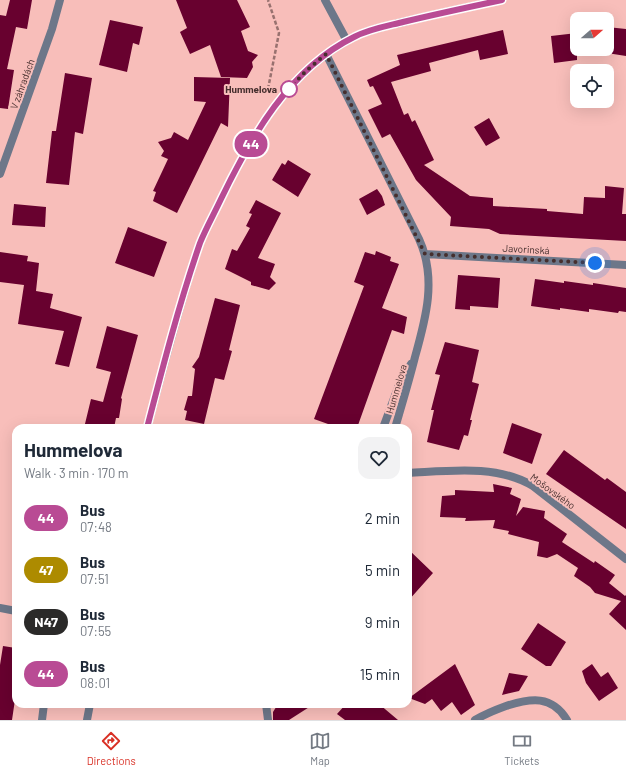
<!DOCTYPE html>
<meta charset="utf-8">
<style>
:root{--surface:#fff;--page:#f2f2f3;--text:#1f2937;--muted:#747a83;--line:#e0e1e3;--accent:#d93025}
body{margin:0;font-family:Barlow,sans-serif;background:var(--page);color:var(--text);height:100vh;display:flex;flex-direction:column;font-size:15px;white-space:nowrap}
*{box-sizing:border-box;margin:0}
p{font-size:13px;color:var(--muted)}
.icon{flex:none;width:22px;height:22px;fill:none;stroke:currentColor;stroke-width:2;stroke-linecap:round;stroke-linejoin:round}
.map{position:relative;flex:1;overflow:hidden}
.drawer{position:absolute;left:12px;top:424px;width:400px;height:284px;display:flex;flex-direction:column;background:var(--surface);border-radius:12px;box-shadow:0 4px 16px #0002}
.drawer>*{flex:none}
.badge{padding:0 8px;border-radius:13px;font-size:14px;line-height:26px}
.needle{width:26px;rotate:70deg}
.controls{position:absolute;left:570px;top:12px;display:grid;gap:8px}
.controls a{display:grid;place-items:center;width:44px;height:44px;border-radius:8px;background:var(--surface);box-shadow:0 4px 16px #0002;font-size:20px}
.you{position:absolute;width:20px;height:20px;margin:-10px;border:3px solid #fff;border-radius:50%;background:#1a73e8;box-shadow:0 0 0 6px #1a73e833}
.map>.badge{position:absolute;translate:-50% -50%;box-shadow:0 0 0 2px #fff}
.round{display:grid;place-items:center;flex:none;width:42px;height:42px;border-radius:12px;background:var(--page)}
.headline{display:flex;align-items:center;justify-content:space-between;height:68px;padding:0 12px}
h1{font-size:19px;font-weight:700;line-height:30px}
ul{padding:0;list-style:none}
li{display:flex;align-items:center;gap:12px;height:52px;padding:0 12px}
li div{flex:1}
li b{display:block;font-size:15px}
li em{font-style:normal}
li .badge{min-width:44px;font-weight:700;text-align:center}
.tabs{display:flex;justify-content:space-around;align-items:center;height:56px;border-top:1px solid var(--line);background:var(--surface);font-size:11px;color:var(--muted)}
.tabs a{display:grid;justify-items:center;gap:2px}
.tabs .active{color:var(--accent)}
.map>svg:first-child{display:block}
.building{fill:#68012f}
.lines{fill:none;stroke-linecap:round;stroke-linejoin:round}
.path{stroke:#98716f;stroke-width:2.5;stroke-dasharray:4 2;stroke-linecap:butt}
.service{stroke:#6d7789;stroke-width:8}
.minor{stroke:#6d7789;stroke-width:8}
.tertiary{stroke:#6d7789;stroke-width:8}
.line-casing{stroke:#fff;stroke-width:9}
.line{stroke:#b94b94;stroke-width:6}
.walk{stroke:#462f2e;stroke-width:4;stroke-dasharray:0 7.2}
.stop-dot{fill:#fff;stroke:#b94b94;stroke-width:2}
.labels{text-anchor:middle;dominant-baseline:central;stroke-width:4;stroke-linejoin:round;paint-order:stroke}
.street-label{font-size:10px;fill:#462f2e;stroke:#f8beba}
.stop-label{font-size:10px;font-weight:bold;fill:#462f2e;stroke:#f8beba;text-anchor:end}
</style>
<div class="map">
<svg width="626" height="720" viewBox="0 0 626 720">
<rect width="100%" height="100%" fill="#f8beba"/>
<path class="building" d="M10,0H32L27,29L16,27L7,69L14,70L8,109L0,108V15L6,16Z
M176,0H237L250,27L241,31L248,51L258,55L252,62L253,67L247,78L221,77L210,45L190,54L180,32L187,28Z
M110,20L143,27L139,45L133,43L127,72L99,65Z
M607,27L626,29V56L607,53Z
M503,30L508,54L480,60L478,50L429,63L431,71L391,82L404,115L408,113L412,122L415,120L434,160L424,165L470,196L493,198V206L547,209V211L583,214L584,197L605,198V186L624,188L622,214H626V241L500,234L489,229L450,226L451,217L416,180L390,134L382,138L368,110L382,104L373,86L370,87L367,80L400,65L397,55Z
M577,33V60L554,63L551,36Z
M65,73L92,78L83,134L75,132L69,185L46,183L52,131H56Z
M194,77L230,78L228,127L221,123L177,213L153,201L156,192L153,191L168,159L161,156L164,151L158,142L171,138L174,132L188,140L206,102L194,101Z
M489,118L500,138L486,146L474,127Z
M288,160L311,174L298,197L272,180L282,163L285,165Z
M377,189L382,196L385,205L367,215L359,199Z
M256,200L281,213L258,258L275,264L270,277L276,283L269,290L251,285V282L225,269L232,249L237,251L250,228L246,226L252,214L249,213Z
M14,204L46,207L45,227L12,225Z
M128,227L167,242L154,277L115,263Z
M376,251L391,257L390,261L399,264L382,308L407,317L404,334L392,330L357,428H327L328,424L314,419L364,286L354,282L365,252L375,255Z
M0,252L28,256L26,266L27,261L39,263L36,291L53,294L50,308L82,317L69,367L55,364L64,331L18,324L24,285L0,282Z
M458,275L500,278L498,308L470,306V310L455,309Z
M535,279L564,283V281L593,285V283L626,288V312L619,311L618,313L589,309V312L560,308V310L531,306Z
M215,298L240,305L229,350L232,351L224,380L215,378L204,424L185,420L187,411L184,410L188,396H192L195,369L192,367L199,357Z
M107,326L138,335L121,398L122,399L119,418H116L114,428H84L91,399L103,402L111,372L96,368Z
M445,342L479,350L472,382L479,384L470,420H472L468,436L464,435L459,450L427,442L434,410H431L440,375L435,374Z
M512,423L542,434L532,464L503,453Z
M564,450L605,480L607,478L626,492V529L546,474Z
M493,484L512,488L510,494L521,499L516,516L523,507L545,511L544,518L567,534L562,542L594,563L595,561L615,575L609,583L625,596L626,595V630L609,614L621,601L595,593L590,587L574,576L578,568L557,554L547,558L537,556L539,542L508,534L509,531L493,528L495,520L465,521L466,518L440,517L442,496L455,495V490L494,492Z
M408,549L433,573L408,601Z
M538,623L566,642L551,666H546L521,649Z
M3,646L16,648V693L12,720H0V665Z
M455,664L475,705L461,715L452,702L441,711L432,699L425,704L409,698Z
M592,664L601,677L608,672L618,688L599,701L586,683L582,671Z
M509,673L528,676L519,691L502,695Z
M278,704H314L289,720H273V712Z
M346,704H379L398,720H345L337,714Z"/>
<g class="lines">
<path class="path" d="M268,89L279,33L268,0"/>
<path class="service" d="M266,704L268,720
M42,720L44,704"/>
<path class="minor" d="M325,0L347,41
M326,54L419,239C437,278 426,318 415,357C409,381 402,404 395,428
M0,174L52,29L60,0
M425,254L626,265
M383,428L399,385L411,364
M408,473C448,471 497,464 533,486L626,559
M0,608L16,611
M475,720C485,714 495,710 506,706C531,698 552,695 567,720"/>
<path class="tertiary" d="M147,428C164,366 179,304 200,243C206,228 214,214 221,199C251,137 289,70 354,37C369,29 387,26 403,22C436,14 469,7 501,0
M87,720L90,704"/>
</g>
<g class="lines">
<defs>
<path id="line" d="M147,428C163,366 179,304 200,243C206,228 214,214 221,199C251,137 289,69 354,37C369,29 387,26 403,22C436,14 469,7 502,0"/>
</defs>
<use href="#line" class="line-casing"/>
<use href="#line" class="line"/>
<path class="walk" d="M289,89L306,71L326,54L425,254L595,263"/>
</g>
<circle class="stop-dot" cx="289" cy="89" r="8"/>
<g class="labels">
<g class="street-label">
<text transform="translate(22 84) rotate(-70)">V záhradách</text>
<text transform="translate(526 249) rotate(3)">Javorinská</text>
<text transform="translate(396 389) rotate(-74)">Hummelova</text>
<text transform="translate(553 491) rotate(36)">Mošovského</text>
</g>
<g class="stop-label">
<text x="277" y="89">Hummelova</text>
</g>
</g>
</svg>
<div class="controls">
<a><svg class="needle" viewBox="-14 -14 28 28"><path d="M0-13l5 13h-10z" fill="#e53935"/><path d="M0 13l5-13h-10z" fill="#747a83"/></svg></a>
<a><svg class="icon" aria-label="locate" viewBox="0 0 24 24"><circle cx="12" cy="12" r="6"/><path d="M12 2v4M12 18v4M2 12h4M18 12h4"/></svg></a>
</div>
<div class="you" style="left:595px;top:263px"></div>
<b class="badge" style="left:251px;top:144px;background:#b94b94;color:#fff">44</b>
<section class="drawer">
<div class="headline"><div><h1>Hummelova</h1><p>Walk · 3 min · 170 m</p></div><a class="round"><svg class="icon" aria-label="heart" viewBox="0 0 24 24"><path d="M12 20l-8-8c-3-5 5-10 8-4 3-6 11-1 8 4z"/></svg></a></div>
<ul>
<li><span class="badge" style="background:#b94b94;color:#fff">44</span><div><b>Bus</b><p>07:48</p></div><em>2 min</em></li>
<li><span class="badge" style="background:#ad8b00;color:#fff">47</span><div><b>Bus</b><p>07:51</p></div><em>5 min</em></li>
<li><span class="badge" style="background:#2b2a29;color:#fff">N47</span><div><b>Bus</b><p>07:55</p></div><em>9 min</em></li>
<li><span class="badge" style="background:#b94b94;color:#fff">44</span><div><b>Bus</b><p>08:01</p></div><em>15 min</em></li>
</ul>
</section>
</div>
<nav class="tabs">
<a class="active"><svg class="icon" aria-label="directions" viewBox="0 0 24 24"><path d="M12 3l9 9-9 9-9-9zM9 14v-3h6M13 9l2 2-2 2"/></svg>Directions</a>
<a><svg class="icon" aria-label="map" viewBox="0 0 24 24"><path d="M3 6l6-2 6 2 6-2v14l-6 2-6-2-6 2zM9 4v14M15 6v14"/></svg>Map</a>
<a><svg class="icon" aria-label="tickets" viewBox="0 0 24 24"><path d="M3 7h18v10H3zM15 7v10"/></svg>Tickets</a>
</nav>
